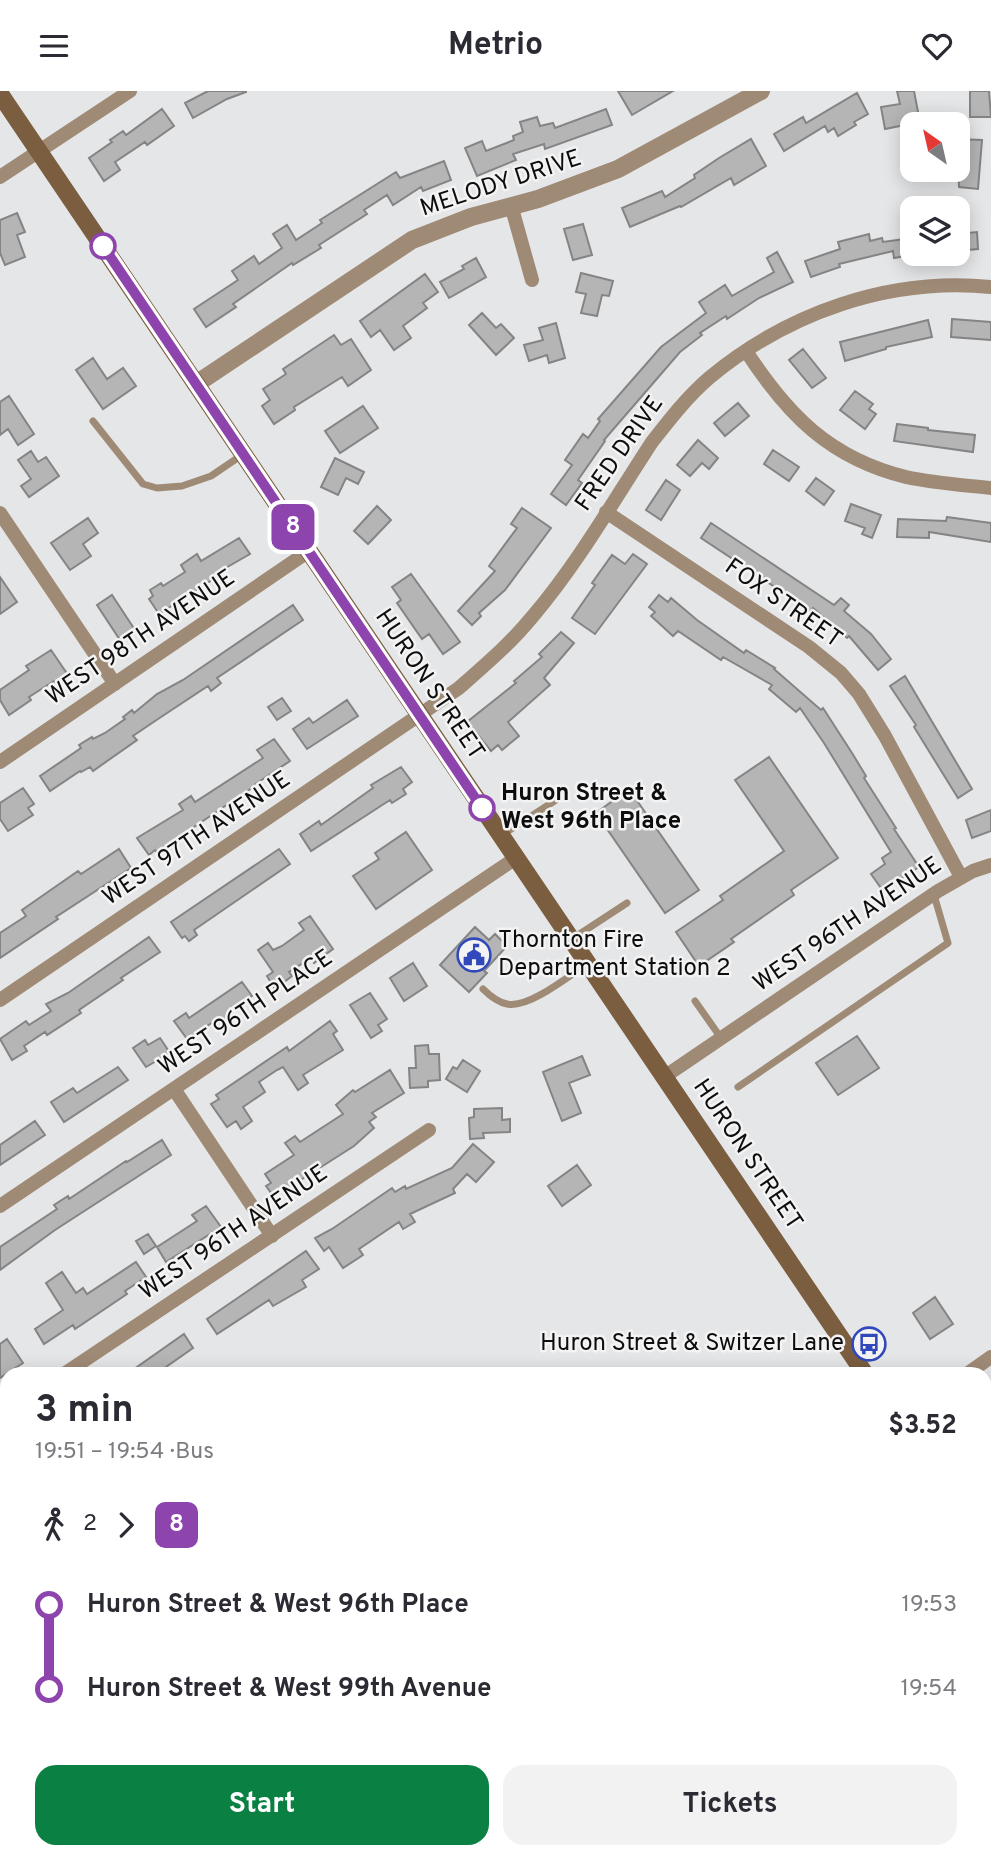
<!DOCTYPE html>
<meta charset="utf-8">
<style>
:root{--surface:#fff;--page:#f2f2f3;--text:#2b2b33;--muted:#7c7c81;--accent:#0b8043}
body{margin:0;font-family:Overpass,sans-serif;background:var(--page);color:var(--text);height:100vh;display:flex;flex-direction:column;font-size:26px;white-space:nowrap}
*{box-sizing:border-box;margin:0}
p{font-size:23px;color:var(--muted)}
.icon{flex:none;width:38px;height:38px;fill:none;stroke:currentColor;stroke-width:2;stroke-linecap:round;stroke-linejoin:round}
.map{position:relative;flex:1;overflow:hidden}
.details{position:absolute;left:0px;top:1276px;width:992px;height:492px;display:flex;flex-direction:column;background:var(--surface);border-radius:21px 21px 0 0;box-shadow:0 4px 18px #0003}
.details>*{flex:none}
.badge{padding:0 14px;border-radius:10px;font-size:24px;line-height:46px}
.needle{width:46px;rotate:326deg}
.buttons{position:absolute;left:900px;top:21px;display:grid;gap:14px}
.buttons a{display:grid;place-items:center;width:70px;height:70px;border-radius:14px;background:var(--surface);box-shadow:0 4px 18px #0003;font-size:35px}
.map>.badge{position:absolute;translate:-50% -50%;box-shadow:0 0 0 4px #fff}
.legs{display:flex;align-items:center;gap:10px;height:77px;padding:0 35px;font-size:23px}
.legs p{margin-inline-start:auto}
.overview{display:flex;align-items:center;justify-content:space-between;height:119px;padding:0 35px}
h1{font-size:38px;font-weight:700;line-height:52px}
.primary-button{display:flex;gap:14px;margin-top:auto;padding:14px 35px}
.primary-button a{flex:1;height:80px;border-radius:21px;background:var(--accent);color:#fff;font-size:28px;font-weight:700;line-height:80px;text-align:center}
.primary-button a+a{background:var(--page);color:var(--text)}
ul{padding:0 35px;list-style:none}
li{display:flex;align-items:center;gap:24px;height:84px;font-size:26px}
li i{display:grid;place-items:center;width:10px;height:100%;margin:0 9px;background:currentColor}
li i::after{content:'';width:18px;height:18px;margin:-9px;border:5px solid;border-radius:50%;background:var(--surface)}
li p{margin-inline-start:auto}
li:first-child i{background:linear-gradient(#0000 50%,currentColor 0)}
li:last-child i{background:linear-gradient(currentColor 50%,#0000 0)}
header{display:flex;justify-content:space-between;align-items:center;height:91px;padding:0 35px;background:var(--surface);font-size:32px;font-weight:700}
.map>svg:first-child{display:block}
.green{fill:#c9d0a0}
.building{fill:#b6b5b6;stroke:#858485;stroke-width:2}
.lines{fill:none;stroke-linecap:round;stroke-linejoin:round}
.service{stroke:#9f8a76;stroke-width:7}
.minor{stroke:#9f8a76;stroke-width:14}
.tertiary{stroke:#9f8a76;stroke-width:18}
.secondary{stroke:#7b5d40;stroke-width:18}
.line-1-casing{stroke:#fff;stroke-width:16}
.line-1{stroke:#8e44ad;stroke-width:10}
.stop-1-dot{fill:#fff;stroke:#8e44ad;stroke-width:3.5}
.labels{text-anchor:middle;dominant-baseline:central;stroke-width:5;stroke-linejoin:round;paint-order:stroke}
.street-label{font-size:24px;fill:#0d0d0d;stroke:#f3f3f4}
.stop-label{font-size:24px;font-weight:bold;fill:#0d0d0d;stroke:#f3f3f4;text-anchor:start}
.poi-label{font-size:24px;fill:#0d0d0d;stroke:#f3f3f4;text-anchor:start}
</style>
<header><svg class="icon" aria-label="menu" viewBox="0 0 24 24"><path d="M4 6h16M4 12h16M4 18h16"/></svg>Metrio<svg class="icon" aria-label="heart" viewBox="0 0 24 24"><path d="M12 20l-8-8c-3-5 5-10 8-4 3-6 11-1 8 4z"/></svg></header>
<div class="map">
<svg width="991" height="1766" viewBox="0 0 991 1766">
<rect width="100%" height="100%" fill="#e5e6e7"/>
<path class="green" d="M985,1672H991V1755L985,1759Z
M898,1761H983L979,1766H901Z"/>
<path class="building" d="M208,0H246V1L227,8L193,27L185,12Z
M618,0H673L632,24Z
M897,0H914L920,31L885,38L881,16L900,13Z
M970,0H989L991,26H970Z
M857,2L868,23L854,31L856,34L838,45L834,37L828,41L825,35L784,60L774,43L803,26L806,32Z
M162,18L174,35L147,54L145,51L115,71L120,79L104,90L89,67L112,51L110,49L123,40L126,44Z
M606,18L612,34L545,58L544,53L513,63L516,69L477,85L465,57L482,50L486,60L514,49L513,45L523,41L520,31L537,26L540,35L553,32L555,37Z
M751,48L766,75L734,94L731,87L681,116L680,115L630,136L622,117L662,100L665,106L695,87L694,84L719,67Z
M957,48L982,49L978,98L959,96Z
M444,70L451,89L423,100L421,96L393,114L387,104L364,119L367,123L319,154L321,157L293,174L292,172L233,213L236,216L206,236L194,218L238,189L232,180L254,165L259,173L282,157L273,143L287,134L296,149L322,132L320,129L396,81L400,87Z
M17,122L25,141L17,144L25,166L5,174L0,162V129Z
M583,133L592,164L573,169L564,138Z
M977,141L978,158L957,160V143Z
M869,143L870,150L882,147L883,151L912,147V164L894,167L893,160L839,173L840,176L811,186L805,170L840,158L838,151Z
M777,161L793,191L759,207L727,228L726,225L700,242L702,244L680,261L604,349L605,350L578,389L582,392L566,414L551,403L572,374L565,369L583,343L588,347L600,330L598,328L661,256L706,222L699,211L725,194L732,205L774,181L767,167Z
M476,167L486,186L449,207L440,191L464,178L462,175Z
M581,182L613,190L609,205L602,204L597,225L581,222L586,203L576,201Z
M425,183L438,201L423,212L427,217L403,235L411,247L394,259L380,239L371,246L360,230Z
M482,222L496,237L501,233L514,247L496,264L469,234Z
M952,228L991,231V249L951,246Z
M928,229L932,246L886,256V258L845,270L840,251Z
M556,232L565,267L549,272L547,264L529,270L524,254L543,249L539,237Z
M334,244L341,254L351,248L371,279L348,295L342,286L294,316L295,319L274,333L262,315L270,309L263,298L286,283L283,278Z
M803,258L826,287L812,297L789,269Z
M93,267L107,288L123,277L136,295L103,318L76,279Z
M855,300L873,313L869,318L876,323L865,338L840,319Z
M9,305L34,343L18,354L8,338L0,344V311Z
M738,312L749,325L725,345L714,332Z
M363,315L378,337L340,362L325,340Z
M897,333L928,337V339L975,344L973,361L894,350Z
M698,349L718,367L709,378L702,372L690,385L677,374Z
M773,359L799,376L789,390L764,373Z
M31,360L38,371L46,366L59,385L29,406L21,395L31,388L18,369Z
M335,367L364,381L358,393L346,387L338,404L321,396Z
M816,387L834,400L824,414L806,400Z
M666,389L680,399L661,429L646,419Z
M851,413L881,424L872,447L862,443L865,437L845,430Z
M377,415L391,429L368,453L354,440Z
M522,417L551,437L505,499L479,522L481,525L472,534L458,520L495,480L489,475L517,437L511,433Z
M947,426L991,432V451L929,441V447L897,446L898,428L946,430Z
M88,427L98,442L83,453L91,465L70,479L51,452Z
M711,432L834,514L841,507L849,514L844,520L871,543L891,568L878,579L849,545L847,547L813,517L811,520L701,447Z
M239,447L250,463L210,486L212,489L159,523L149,508L153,505L150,499L161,492L163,495L185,481L181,474L197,463L201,470Z
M633,463L647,473L595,543L572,527L595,494L592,492L612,464L625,473Z
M411,483L460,551L443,563L429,543L422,548L397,512L401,509L392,496Z
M0,486L17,511L0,523Z
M112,504L135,539L120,549L97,514Z
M659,504L668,511L671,507L697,529L744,562L746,559L775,577L774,578L821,619L823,617L852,662L866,685L864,687L896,737L894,738L919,776L883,800L871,783L885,773L882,767L891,761L824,652L800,617L796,621L769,598L772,594L723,566L721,569L678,540L673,545L651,525L655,521L649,516Z
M293,514L303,529L217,587L221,592L211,600L208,595L158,628L133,645L137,649L93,680L90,676L81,681L80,680L50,700L40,685L81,657L79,654L92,646L93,648L105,642L125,628L123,626L132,619L134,622L157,603L183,589Z
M561,541L574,552L544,587L550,594L508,631L519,645L502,659L498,654L491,660L467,631L516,592L514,590L542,566L539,563Z
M51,559L68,584L56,592L54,590L29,606L31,609L9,624L0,609V599L29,579L26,575Z
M905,585L972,698L958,707L914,636L916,634L890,595Z
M282,607L291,620L277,629L268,616Z
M347,609L358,625L307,658L293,638L309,627L313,632Z
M274,648L290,670L257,692L248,700L249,702L235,712L234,709L157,761L155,759L149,764L137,747L183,719L179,713L191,705L195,711L263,667L257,659Z
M769,666L838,767L791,799L794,804L731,848L734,851L699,875L676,841L723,809L720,805L784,760L735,689Z
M401,676L412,691L403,698L406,703L392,712L390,709L311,760L300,743L319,730L321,734L373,697L371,694Z
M23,697L34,713L28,717L33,724L8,740L0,728V712Z
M629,698L699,799L665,822L596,722Z
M991,719V740L972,747L966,729Z
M406,741L432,779L376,818L353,785L379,768L375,762Z
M119,758L131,777L56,826L58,828L0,867V842L26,825L22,819L78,780L81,783Z
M279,758L290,773L194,839L197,844L189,850L185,845L182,847L171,831Z
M310,825L333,858L314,872L311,867L289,881L292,885L275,898L267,885L273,881L258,859L268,852L273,859L282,855L304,839L299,832Z
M475,836L489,849L495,843L507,855L484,880L487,882L469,901L440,874Z
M149,846L160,861L121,887L123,889L79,919L81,922L47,944L45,941L24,955L27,960L12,969L0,948L26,930L29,934L51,920L46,913L68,902Z
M413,872L427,895L404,910L390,887Z
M242,891L252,905L231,919L233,923L223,930L221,926L187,948L174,930L186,922L189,927Z
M370,902L387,928L378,934L382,940L371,947L350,914Z
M330,930L337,940L333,943L343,959L303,984L308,992L298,999L283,976L277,979L259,991L265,1001L243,1016L252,1030L241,1038L236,1030L227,1036L211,1013L219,1008L216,1004L287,956L289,960Z
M857,945L879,977L838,1004L816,972Z
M160,947L170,962L146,976L133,957L145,949L148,954Z
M428,954L429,963H439L440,989L428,990V996L410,997L409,977H416L415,955Z
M582,965L590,984L569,992L581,1022L562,1030L543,981Z
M463,969L480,980L467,1001L446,988L453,976L457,978Z
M118,976L128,989L64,1031L51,1011L73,997L77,1002Z
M390,979L404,1002L372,1022L376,1026L369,1031L374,1037L354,1055L274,1106L266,1095L271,1092L265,1083L294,1064L285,1052L295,1045L300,1051L343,1023L336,1014L353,999L355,1001Z
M502,1017V1029L510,1028V1041L483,1042L484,1047L470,1048L469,1027L474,1026V1018Z
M35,1030L45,1044L0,1074V1054Z
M162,1049L171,1064L55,1139L0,1179V1156L57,1118L54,1114L68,1105L69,1108L126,1070L127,1071Z
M473,1053L494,1071L476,1091L467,1083L453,1098L455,1102L410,1123L415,1131L403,1138L399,1131L359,1158L363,1164L343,1177L329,1156L324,1160L315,1147L332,1138L392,1097L395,1101L405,1095L406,1098L452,1077Z
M577,1074L591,1094L562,1115L548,1095Z
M206,1115L221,1136L166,1171L157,1156L197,1130L192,1124Z
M148,1143L156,1155L144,1163L136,1150Z
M306,1160L319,1178L302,1189L306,1196L273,1215L269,1209L217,1243L207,1228Z
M136,1171L146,1186L125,1200L127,1203L75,1238L73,1234L44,1253L35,1238L63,1219L46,1192L62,1181L76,1202L83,1197L87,1203Z
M935,1206L953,1233L930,1248L913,1222Z
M184,1243L193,1257L156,1283H127Z
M7,1248L23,1272L0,1287V1253Z"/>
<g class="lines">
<path class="service" d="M93,330L143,393L157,397L182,395L211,385L242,364
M502,744L556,709
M572,848L627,812
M483,898C490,905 497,911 507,913C528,918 569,885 587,873
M695,910L721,947
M738,996L948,852L934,804"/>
<path class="minor" d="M0,86L130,0
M511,114L532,189
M746,260C787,323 829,367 906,386C933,392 963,394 991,397
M606,421L809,556L841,582L859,603L885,645L961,786
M0,422L115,593
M0,671L309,460
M0,909L459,597C485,574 511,552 533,525C578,472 614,409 652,351C670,328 687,306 709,287C787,222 889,186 991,196
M664,986L938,800L973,780L991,774
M174,998L272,1145
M0,1115L516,767
M64,1283L429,1039
M967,1283L991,1266
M0,1325L7,1321
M0,1734L7,1731
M365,1760L369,1766
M556,1760L559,1766
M773,1760L774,1766"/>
<path class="tertiary" d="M196,293L412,149L471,126L538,108L618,78L761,0
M985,1656L991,1655
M583,1766L593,1760"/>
<path class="secondary" d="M0,3L865,1283
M985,1461L991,1470"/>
</g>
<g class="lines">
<defs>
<path id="line-1" d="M103,155L482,717"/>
</defs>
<use href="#line-1" class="line-1-casing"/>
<use href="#line-1" class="line-1"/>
</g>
<defs>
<symbol id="civic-ring" viewBox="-11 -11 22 22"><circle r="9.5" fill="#f3f3f4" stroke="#3149ba" stroke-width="1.5"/><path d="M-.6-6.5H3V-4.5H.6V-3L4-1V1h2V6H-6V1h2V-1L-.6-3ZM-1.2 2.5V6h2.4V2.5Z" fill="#3149ba"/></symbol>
<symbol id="bus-ring" viewBox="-11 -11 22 22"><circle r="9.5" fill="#f3f3f4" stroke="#3149ba" stroke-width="1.5"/><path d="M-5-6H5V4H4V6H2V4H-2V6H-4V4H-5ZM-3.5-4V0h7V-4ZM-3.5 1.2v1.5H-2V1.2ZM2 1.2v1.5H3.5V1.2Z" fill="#3149ba"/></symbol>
</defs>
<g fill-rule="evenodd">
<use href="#civic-ring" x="455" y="845" width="38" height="38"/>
<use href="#bus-ring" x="850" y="1234" width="38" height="38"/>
</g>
<g class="stop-1-dot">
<circle cx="103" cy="155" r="12"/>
<circle cx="482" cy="717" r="12"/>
</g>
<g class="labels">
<g class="street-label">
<text transform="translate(501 93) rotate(-18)">MELODY DRIVE</text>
<text transform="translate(620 363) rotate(-55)">FRED DRIVE</text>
<text transform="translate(783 513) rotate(35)">FOX STREET</text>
<text transform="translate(141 547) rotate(-34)">WEST 98TH AVENUE</text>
<text transform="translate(429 594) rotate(56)">HURON STREET</text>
<text transform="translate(197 748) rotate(-34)">WEST 97TH AVENUE</text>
<text transform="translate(848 834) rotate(-34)">WEST 96TH AVENUE</text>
<text transform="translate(246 922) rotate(-34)">WEST 96TH PLACE</text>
<text transform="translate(747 1064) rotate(56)">HURON STREET</text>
<text transform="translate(234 1142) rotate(-34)">WEST 96TH AVENUE</text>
</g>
<g class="stop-label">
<text x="501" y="703">Huron Street &amp;<tspan x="501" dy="28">West 96th Place</tspan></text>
</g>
<g class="poi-label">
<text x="498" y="850">Thornton Fire<tspan x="498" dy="28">Department Station 2</tspan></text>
<text x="844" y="1253" text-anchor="end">Huron Street &amp; Switzer Lane</text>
</g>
</g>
</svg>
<div class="buttons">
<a><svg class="needle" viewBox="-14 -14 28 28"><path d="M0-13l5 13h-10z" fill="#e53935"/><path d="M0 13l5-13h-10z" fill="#7c7c81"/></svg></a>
<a><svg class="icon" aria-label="layers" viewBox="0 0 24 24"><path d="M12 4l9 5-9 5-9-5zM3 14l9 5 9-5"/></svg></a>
</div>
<b class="badge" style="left:293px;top:436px;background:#8e44ad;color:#fff">8</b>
<section class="details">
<div class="overview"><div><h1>3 min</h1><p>19:51 – 19:54 · Bus</p></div><b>$3.52</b></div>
<div class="legs"><svg class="icon" aria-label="walk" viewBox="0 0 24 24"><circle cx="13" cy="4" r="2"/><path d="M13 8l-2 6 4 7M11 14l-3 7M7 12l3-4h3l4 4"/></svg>2<svg class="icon" aria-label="forward" viewBox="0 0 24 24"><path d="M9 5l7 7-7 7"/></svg><b class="badge" style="background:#8e44ad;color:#fff">8</b></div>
<ul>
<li><i style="color:#8e44ad"></i><b>Huron Street &amp; West 96th Place</b><p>19:53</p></li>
<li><i style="color:#8e44ad"></i><b>Huron Street &amp; West 99th Avenue</b><p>19:54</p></li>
</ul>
<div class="primary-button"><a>Start</a><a>Tickets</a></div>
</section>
</div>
